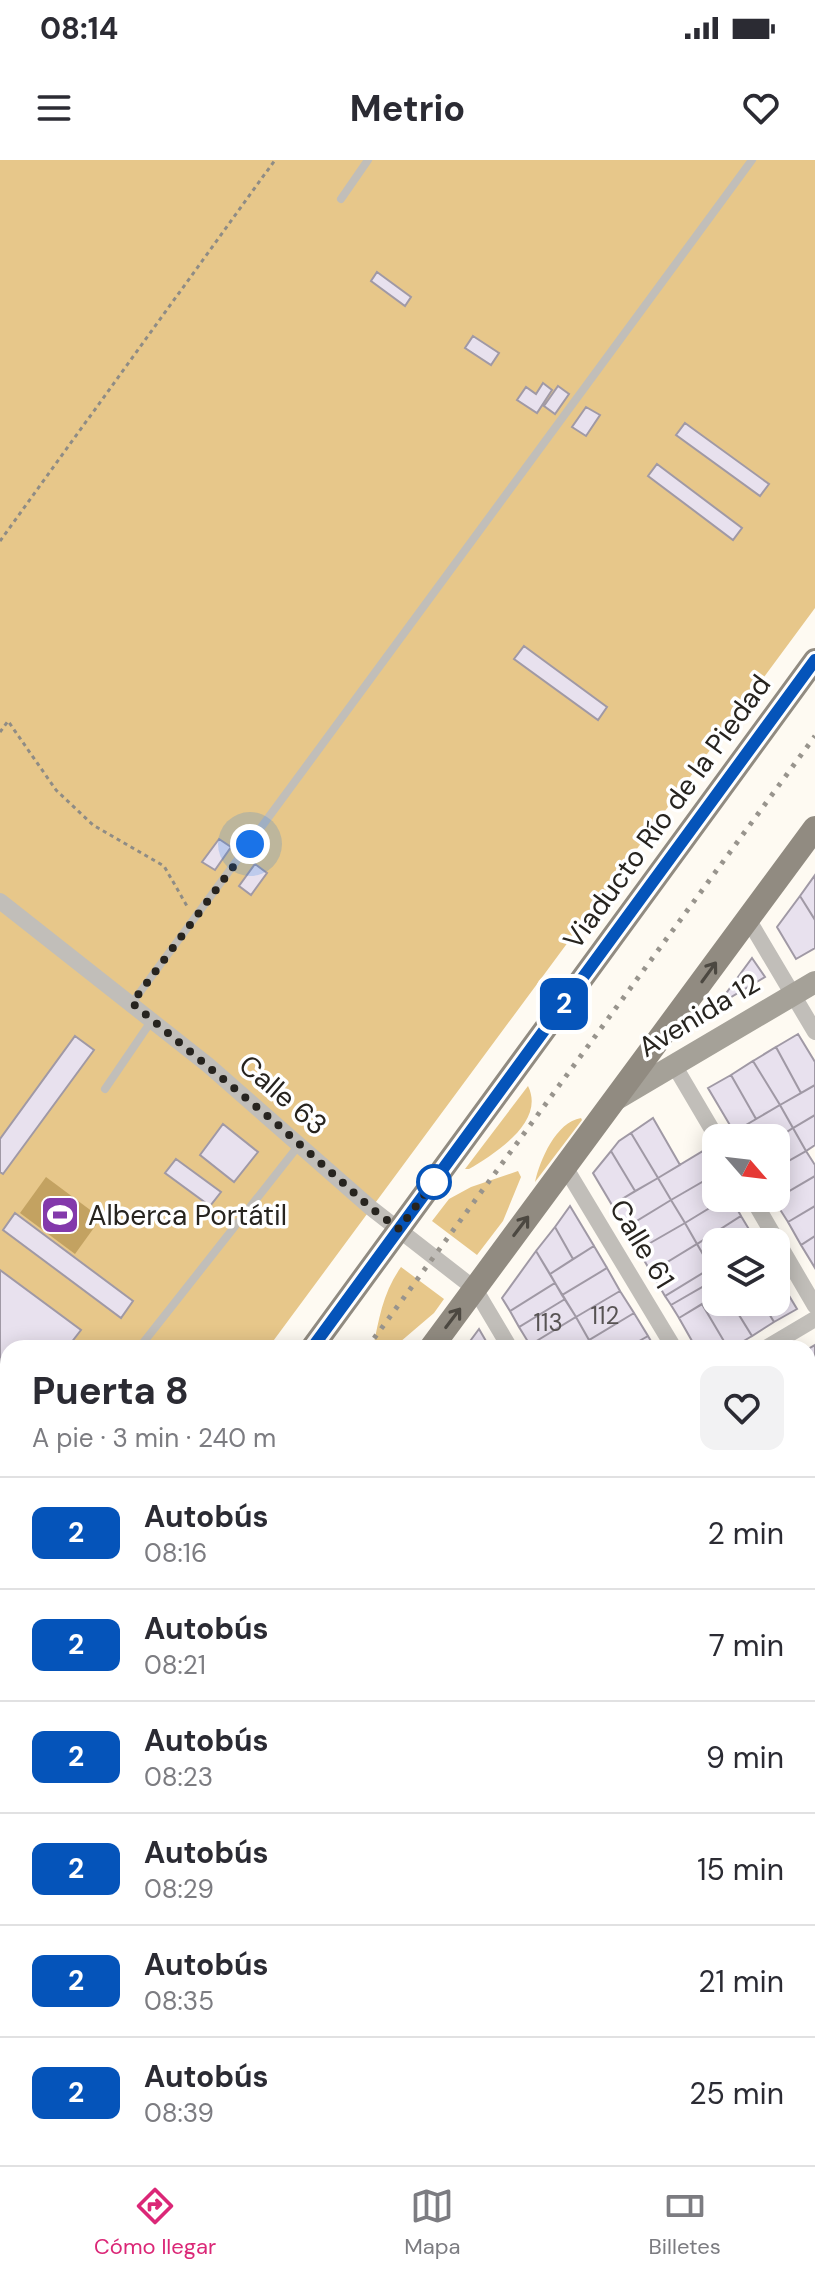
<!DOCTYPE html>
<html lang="es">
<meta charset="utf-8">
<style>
:root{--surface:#fff;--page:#f2f2f3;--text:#2b2b33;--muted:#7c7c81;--line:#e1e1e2;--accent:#db2777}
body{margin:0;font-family:"DM Sans",sans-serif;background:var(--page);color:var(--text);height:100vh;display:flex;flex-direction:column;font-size:30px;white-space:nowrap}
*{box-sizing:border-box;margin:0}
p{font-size:26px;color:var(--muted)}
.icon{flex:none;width:44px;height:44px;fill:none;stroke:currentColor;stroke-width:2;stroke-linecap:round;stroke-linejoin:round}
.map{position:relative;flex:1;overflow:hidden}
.side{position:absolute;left:0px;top:1180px;width:816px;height:826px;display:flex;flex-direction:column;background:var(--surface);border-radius:24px 24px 0 0;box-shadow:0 4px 20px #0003}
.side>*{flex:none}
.badge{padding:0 16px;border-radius:12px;font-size:28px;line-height:52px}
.needle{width:52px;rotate:118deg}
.tools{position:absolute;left:702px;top:964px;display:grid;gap:16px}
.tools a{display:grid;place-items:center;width:88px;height:88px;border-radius:16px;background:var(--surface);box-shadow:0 4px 20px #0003;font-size:40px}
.you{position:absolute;width:40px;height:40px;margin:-20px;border:6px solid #fff;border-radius:50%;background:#1a73e8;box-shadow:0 0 0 12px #1a73e833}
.map>.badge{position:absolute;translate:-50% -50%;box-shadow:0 0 0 4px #fff}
.round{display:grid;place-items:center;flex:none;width:84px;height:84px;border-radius:16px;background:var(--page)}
.summary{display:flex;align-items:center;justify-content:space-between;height:136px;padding:0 32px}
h1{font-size:38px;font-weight:700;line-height:60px}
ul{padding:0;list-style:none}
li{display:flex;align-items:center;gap:24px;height:112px;padding:0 32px;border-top:2px solid var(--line)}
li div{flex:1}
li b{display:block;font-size:30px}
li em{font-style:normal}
li .badge{min-width:88px;font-weight:700;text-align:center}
.status{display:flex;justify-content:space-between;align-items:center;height:56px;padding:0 40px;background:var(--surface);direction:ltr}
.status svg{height:22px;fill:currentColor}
header{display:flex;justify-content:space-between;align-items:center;height:104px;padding:0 32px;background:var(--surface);font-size:36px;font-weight:700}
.tabs{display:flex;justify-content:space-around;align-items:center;height:112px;border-top:2px solid var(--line);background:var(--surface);font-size:22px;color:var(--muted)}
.tabs a{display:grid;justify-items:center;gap:4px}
.tabs .selected{color:var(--accent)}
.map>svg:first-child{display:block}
.green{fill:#e7c78a}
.water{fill:#c3a261}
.building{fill:#e8e1ee;stroke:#a099a5;stroke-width:2}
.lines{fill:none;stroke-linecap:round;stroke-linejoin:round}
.path{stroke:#8f8c85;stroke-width:3;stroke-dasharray:4 4;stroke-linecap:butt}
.lane{stroke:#c1beb9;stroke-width:8}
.street{stroke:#c1beb9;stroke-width:16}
.secondary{stroke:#a5a198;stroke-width:22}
.primary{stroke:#918b81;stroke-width:24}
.rail{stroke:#98948d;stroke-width:5;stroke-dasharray:4 8;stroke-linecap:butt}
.oneway{stroke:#4c4841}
.line-casing{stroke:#fff;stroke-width:18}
.line{stroke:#0554ba;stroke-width:12}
.walk{stroke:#27241f;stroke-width:8;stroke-dasharray:0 14.4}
.stop-dot{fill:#fff;stroke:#0554ba;stroke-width:4}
.labels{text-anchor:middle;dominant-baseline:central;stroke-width:7;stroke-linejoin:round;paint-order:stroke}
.number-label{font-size:24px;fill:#575353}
.street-label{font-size:28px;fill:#27241f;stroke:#fff}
.poi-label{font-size:28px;fill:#27241f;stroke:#fff;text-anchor:start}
</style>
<div class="status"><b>08:14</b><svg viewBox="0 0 49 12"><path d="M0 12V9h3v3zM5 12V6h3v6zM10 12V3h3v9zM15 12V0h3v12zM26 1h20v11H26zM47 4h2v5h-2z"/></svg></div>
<header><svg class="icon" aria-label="menu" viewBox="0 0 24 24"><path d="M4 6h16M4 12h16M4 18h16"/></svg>Metrio<svg class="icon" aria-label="heart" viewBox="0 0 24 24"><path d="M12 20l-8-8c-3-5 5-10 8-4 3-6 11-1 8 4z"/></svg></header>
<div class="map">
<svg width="815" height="2005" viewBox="0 0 815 2005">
<rect width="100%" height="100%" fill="#fefaf2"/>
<path class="green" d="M0,0H815V448L268,1188H8V1541L0,1552Z
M528,926C546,962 494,994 469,1009H465Z
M581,958L582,960L535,1022C540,1000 556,962 581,958Z
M518,1011L521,1017L503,1061L477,1095L432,1061L449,1039L471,1027Z
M401,1107L444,1139L434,1153L393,1188H373C379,1159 383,1132 401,1107Z"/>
<path class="water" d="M46,1017L101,1058L75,1094L20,1053Z"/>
<path class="building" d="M377,112L411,137L405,146L371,121Z
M473,176L499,193L491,205L465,188Z
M543,223L552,230L537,253L517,240L526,227L536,234Z
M558,226L569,234L555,254L544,246Z
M586,247L600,255L586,276L572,267Z
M685,263L769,324L760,336L676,275Z
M657,304L742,368L733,380L648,316Z
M524,486L607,547L598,560L514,499Z
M219,679L231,687L215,710L202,702Z
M255,704L267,713L251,735L239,726Z
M815,715V760L800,736Z
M800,736L815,760V788L796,799L777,767Z
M752,798L765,817L721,843H719Z
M798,874L815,902V925L801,933L776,887Z
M75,876L94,890L3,1014L0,1012V979Z
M776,887L801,933L780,945L753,901Z
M753,901L780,945L756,959L731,915Z
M731,915L756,959L734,972L708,928Z
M815,925V955L793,968L780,945Z
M780,945L793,968L776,979L738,978L734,972Z
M815,955V985L806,991L793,968Z
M653,958L680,1005L658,1018L631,973Z
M223,964L258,992L234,1022L200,995Z
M793,968L806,991L776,1008V979Z
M631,973L658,1018L635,1031L611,991L619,981Z
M611,991L635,1031L612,1045L593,1013Z
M703,991L716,1014L671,1040L658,1018Z
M806,991L815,1005V1016L774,1040L776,1008Z
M176,999L221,1032L210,1046L165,1013Z
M716,1014V1038H726L685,1063L671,1040Z
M815,1016V1046L788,1062L774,1040Z
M658,1018L671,1040L625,1068L612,1045Z
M726,1038H731L741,1056L697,1084L685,1063Z
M671,1040L685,1063L638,1090L625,1068Z
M570,1046L594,1086L573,1099L555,1067Z
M815,1046V1076L801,1085L788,1062Z
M15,1053L133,1141L121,1158L3,1070Z
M741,1056L756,1081L716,1082V1105L711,1108L697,1084Z
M685,1063L697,1084L651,1112L638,1090Z
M555,1067L573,1099L550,1114L536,1091Z
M815,1076V1108L801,1085Z
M697,1084L711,1108L665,1136L651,1112Z
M594,1086L607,1108L562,1135L550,1114Z
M536,1091L555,1123L510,1151L502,1138Z
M607,1108L620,1131L576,1157L562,1135Z
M711,1108L716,1119L671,1145L665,1136Z
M0,1110L81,1170L67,1188H8V1216L0,1210Z
M776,1114L797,1149L774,1162L762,1142H776Z
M716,1119V1136L679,1158L671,1145Z
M555,1123L565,1139L519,1167L510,1151Z
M620,1131L634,1153L589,1180L576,1157Z
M716,1136V1142H731L752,1176L732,1188H728L702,1144Z
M565,1139L576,1157L530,1185L519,1167Z
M731,1142H762L774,1162L752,1176Z
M702,1144L728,1188H696L679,1158Z
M634,1153L648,1176L627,1188H594L589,1180Z
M576,1157L589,1180L577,1188H532L530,1185Z
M479,1169L490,1188H465Z
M648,1176L655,1188H627Z
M815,1185V1230L808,1219V1189Z
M808,1219L815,1230V1241L808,1245Z
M815,1241V1264L808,1268V1245Z
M815,1287V1318L808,1322V1291Z
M815,1318V1348L808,1352V1322Z
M815,1348V1378L812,1380L808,1374V1352Z
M808,1446L815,1458V1469L808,1473Z
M815,1580V1612L808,1600V1584Z
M808,1600L815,1612V1638L808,1642Z
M815,1638V1663L808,1651V1642Z
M0,1688L8,1694V1708L0,1719Z
M813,1731L815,1735V1759L808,1763V1734Z
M815,1759V1790L808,1794V1763Z
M815,1790V1837L808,1825V1794Z
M8,1806V1845L0,1832V1817Z
M808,1825L815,1837V1851L808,1855Z
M0,1832L8,1845V1884L3,1887L0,1882Z
M8,1884V1916L0,1903V1889Z
M815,1893V1939L808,1927V1897Z
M0,1903L8,1916V1948L0,1952Z
M109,1998H118L122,2005H97Z
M118,1998H148L150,2002L146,2005H122Z
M207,1998H252L254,2001L248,2005H196Z
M259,1998H311L299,2005H256L254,2001Z
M362,1998H413L401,2005H360L357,2001Z
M416,1998H464L452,2005H420Z
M464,1998H477L481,2005H452Z"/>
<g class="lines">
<path class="path" d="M0,381L275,0
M0,572L8,561L56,630L93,665L164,706L187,746"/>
<path class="lane" d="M341,39L368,0
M132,843L752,0
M105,929L152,860
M139,1188L299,985
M0,1249L8,1248
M594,2005L605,1998
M810,2005L815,2002"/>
<path class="street" d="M0,741L208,905L371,1048L475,1129L510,1188
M748,759L815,872
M674,905L717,978
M565,1007L674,1188
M752,1038L815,1146
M766,1188L815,1159
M808,1411L815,1423
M808,1689L815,1701
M808,1878L815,1874
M808,1968L815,1979
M0,1993L7,2005
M168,1998L173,2005
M332,1998L336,2005
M495,1998L499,2005"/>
<path class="secondary" d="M615,940L815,822"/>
<path class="primary" d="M312,1188L815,500
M431,1188L815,668
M808,1495L815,1491
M808,1551L815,1546
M0,1613L8,1603
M0,1766L8,1755
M0,1973L8,1968
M42,2005L54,1998"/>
<path class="rail" d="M367,1188L815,576
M0,1684L8,1673"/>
</g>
<defs><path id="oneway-shaft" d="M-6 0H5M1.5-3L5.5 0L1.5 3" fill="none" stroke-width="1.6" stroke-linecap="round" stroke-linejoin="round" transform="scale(2)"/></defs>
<g class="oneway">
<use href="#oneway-shaft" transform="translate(709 812) rotate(-54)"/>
<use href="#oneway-shaft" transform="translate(521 1066) rotate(-53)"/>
<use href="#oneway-shaft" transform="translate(453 1158) rotate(-53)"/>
</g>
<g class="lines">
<defs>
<path id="line" d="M312,1188L815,500"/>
</defs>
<use href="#line" class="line-casing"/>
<use href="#line" class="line"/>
<path class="walk" d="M250,684L132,843L277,964L371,1048L399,1069L439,1015L434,1022"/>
</g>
<defs>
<symbol id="stadium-square" viewBox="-11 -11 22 22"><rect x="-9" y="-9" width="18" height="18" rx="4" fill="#8339ab" stroke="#fff"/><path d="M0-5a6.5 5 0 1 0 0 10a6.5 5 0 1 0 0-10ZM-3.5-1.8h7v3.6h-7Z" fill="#fff"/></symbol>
</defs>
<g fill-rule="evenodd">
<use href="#stadium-square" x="38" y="1033" width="44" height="44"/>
</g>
<circle class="stop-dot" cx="434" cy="1022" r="16"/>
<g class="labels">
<g class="number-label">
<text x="605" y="1155">112</text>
<text x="548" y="1162">113</text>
</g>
<g class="street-label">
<text transform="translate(667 652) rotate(-54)">Viaducto Río de la Piedad</text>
<text transform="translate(699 855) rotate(-31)">Avenida 12</text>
<text transform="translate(283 935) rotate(41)">Calle 63</text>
<text transform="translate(642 1084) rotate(59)">Calle 61</text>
</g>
<g class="poi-label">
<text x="88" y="1055">Alberca Portátil</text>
</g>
</g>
</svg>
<div class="tools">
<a><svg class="needle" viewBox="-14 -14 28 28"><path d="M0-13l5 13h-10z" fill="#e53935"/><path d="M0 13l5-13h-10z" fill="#7c7c81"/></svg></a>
<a><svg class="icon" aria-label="layers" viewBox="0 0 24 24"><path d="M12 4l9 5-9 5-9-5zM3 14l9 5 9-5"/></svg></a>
</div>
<div class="you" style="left:250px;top:684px"></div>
<b class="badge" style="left:564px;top:844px;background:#0554ba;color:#fff">2</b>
<section class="side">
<div class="summary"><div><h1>Puerta 8</h1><p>A pie · 3 min · 240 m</p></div><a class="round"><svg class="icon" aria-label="heart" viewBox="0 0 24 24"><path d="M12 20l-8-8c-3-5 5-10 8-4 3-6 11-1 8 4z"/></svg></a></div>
<ul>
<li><span class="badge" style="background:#0554ba;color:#fff">2</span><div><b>Autobús</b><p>08:16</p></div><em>2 min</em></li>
<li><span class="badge" style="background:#0554ba;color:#fff">2</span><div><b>Autobús</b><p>08:21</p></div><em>7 min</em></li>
<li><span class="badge" style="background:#0554ba;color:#fff">2</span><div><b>Autobús</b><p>08:23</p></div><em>9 min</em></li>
<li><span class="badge" style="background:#0554ba;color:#fff">2</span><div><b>Autobús</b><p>08:29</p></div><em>15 min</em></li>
<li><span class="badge" style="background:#0554ba;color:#fff">2</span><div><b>Autobús</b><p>08:35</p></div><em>21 min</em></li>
<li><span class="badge" style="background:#0554ba;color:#fff">2</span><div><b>Autobús</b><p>08:39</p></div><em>25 min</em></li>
</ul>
</section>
</div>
<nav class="tabs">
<a class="selected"><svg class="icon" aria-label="directions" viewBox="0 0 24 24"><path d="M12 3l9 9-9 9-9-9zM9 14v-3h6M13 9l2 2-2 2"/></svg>Cómo llegar</a>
<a><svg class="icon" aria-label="map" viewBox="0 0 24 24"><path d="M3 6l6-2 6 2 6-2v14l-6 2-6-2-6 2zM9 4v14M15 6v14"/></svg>Mapa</a>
<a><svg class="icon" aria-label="tickets" viewBox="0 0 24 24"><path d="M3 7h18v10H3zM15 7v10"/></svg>Billetes</a>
</nav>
